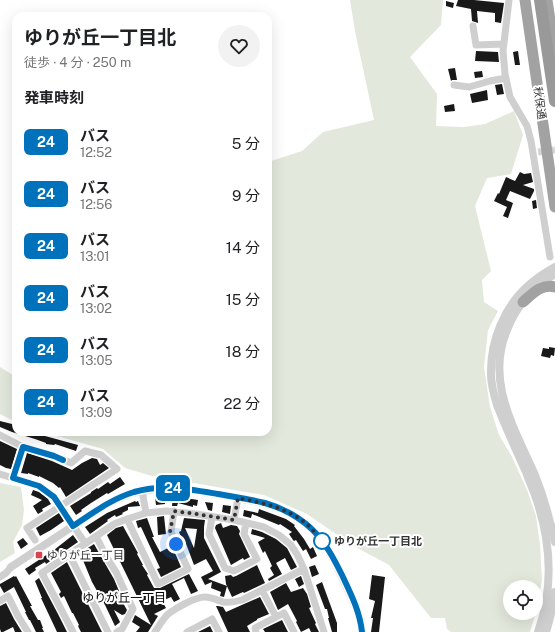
<!DOCTYPE html>
<html lang="ja">
<meta charset="utf-8">
<style>
:root{--surface:#fff;--page:#f2f2f2;--text:#202124;--muted:#757577}
body{margin:0;font-family:"Public Sans","Noto Sans JP",sans-serif;background:var(--page);color:var(--text);height:100vh;display:flex;flex-direction:column;font-size:15px;white-space:nowrap}
*{box-sizing:border-box;margin:0}
p{font-size:13px;color:var(--muted)}
.icon{flex:none;width:22px;height:22px;fill:none;stroke:currentColor;stroke-width:2;stroke-linecap:round;stroke-linejoin:round}
.map{position:relative;flex:1;overflow:hidden}
.side{position:absolute;left:12px;top:12px;width:260px;height:424px;display:flex;flex-direction:column;background:var(--surface);border-radius:12px;box-shadow:0 4px 16px #0002}
.side>*{flex:none}
.badge{padding:0 8px;border-radius:6px;font-size:14px;line-height:26px}
.buttons{position:absolute;left:503px;top:580px;display:grid;gap:8px}
.buttons a{display:grid;place-items:center;width:40px;height:40px;border-radius:50%;background:var(--surface);box-shadow:0 4px 16px #0002;font-size:20px}
.you{position:absolute;width:20px;height:20px;margin:-10px;border:3px solid #fff;border-radius:50%;background:#1a73e8;box-shadow:0 0 0 6px #1a73e833}
.map>.badge{position:absolute;translate:-50% -50%;box-shadow:0 0 0 2px #fff}
h2{padding:0 12px;font-size:15px;line-height:36px}
.round{display:grid;place-items:center;flex:none;width:42px;height:42px;border-radius:21px;background:var(--page)}
.overview{display:flex;align-items:center;justify-content:space-between;height:68px;padding:0 12px}
h1{font-size:19px;font-weight:700;line-height:30px}
ul{padding:0;list-style:none}
li{display:flex;align-items:center;gap:12px;height:52px;padding:0 12px}
li div{flex:1}
li b{display:block;font-size:15px}
li em{font-style:normal}
li .badge{min-width:44px;font-weight:700;text-align:center}
.map>svg:first-child{display:block}
.green{fill:#e2e8dc;fill-rule:evenodd}
.building{fill:#191919;fill-rule:evenodd}
.lines{fill:none;stroke-linecap:round;stroke-linejoin:round}
.minor-tunnel{stroke:#d6d6d6;stroke-width:7;stroke-dasharray:7 3.5;stroke-linecap:butt}
.minor{stroke:#cfcfcf;stroke-width:7}
.tertiary{stroke:#cfcfcf;stroke-width:8}
.trunk{stroke:#a2a2a2;stroke-width:11}
.motorway{stroke:#999;stroke-width:12}
.line-casing{stroke:#fff;stroke-width:9}
.line{stroke:#0072bc;stroke-width:6}
.walk{stroke:#323232;stroke-width:4;stroke-dasharray:0 7.2}
.stop-dot{fill:#fff;stroke:#0072bc;stroke-width:2}
.poi-dot{fill:#d94450;stroke:#fff;stroke-width:1.5}
.labels{text-anchor:middle;dominant-baseline:central;stroke-width:4;stroke-linejoin:round;paint-order:stroke}
.street-label{font-size:11px;fill:#323232;stroke:#fff}
.stop-label{font-size:11px;font-weight:bold;fill:#323232;stroke:#fff;text-anchor:start}
.poi-label{font-size:11px;fill:#323232;stroke:#fff;text-anchor:start}
.neighbourhood-label{font-size:12px;fill:#000;stroke:#fff}
</style>
<div class="map">
<svg width="555" height="632" viewBox="0 0 555 632">
<rect width="100%" height="100%" fill="#fff"/>
<path class="green" d="M350,0H443L441,25L410,57L437,94L436,126L464,127L485,124L514,111L523,135L511,174L487,178L475,206L491,271L482,280L484,302L498,311L488,330L484,367L490,407L499,435L512,457L527,490L536,516L540,544L542,579L537,609L530,632H451L447,629L445,618H431L389,565L352,545L307,514L264,495L211,486L152,476L125,468L103,449L43,432H182L197,435L200,432H268V219L269,213L268,212V162L302,151L323,132L374,120L355,31ZM510,587H536V613H510Z
M0,367L16,377V422L0,414Z
M0,483L21,487L24,510L22,525L13,542L15,553L0,562Z"/>
<path class="building" d="M458,0H474L504,3L501,23L495,22V13L477,11L478,23L472,21L471,9L456,6Z
M446,1L454,3L453,8L446,6Z
M476,51L498,52L499,62L475,61Z
M518,51L520,65H515L513,52Z
M455,68L457,80H452L451,81L448,69Z
M482,71L483,77L475,78L474,72Z
M502,84L504,94L497,95L495,85Z
M487,90L488,100L472,103L470,94Z
M454,104L455,111L445,112L444,106Z
M520,172L524,174L531,173L533,182L523,185L534,189V191L530,199L510,191L506,200L513,203L508,218L503,216L507,207L494,201L498,193L499,194L506,177L515,181Z
M536,200L537,208L533,209L532,201Z
M549,347L555,348L554,356L551,355L550,358L541,356L543,348L549,349Z
M0,421L16,425V432H35L45,435V436L78,445L76,451L55,444L54,445L46,444V443L35,439L12,432L0,427Z
M0,441L17,449L11,469L6,468L0,465Z
M27,453L52,461L72,470L82,463L92,458L97,459L100,465L103,463L109,468L66,497L60,487L59,488L53,483L39,476V477L28,473V474L21,473Z
M120,477L125,484L108,494L107,493L91,503L81,510L82,511L76,515L70,506L91,493V492L97,488L98,489L108,482L110,484Z
M33,490L39,492L48,499L51,504L42,509L43,511L38,514L33,506L42,500L31,495Z
M173,496L198,500L197,506L193,505V507L178,503L177,506H172Z
M155,497H165V504L156,505Z
M135,501L136,502L138,501L140,506L128,507V510L122,513L123,514L116,517L115,515L107,520L108,521L90,534L85,527L107,513Z
M205,502L213,503L212,511L208,510Z
M223,505L231,506L230,514L222,512Z
M259,509L286,519L295,525L294,526L304,539L310,549L313,547L317,556L311,559L306,549L303,551L296,540L294,541L293,540L289,534L292,532L280,524L279,525L252,514L251,518L243,516L244,510L258,513Z
M59,513L64,521L51,530L40,536L36,528Z
M164,516L166,534L158,535L157,517Z
M147,518L154,537H152L160,552L172,546L181,567L161,577L157,569L160,568L141,527L138,528L136,521Z
M184,518L205,520L204,527V538L221,572L208,579L227,586L224,597L220,596L221,592L211,588L212,582L205,585L201,577L213,571L206,559L194,565L185,541L183,542L179,532L181,531ZM185,528L197,529L194,548Z
M221,523L223,528L231,525L237,526L240,531L239,534L240,536L250,557L244,560L243,558L231,565L215,528L216,525Z
M123,526L138,553L137,554L143,565H142L148,574L147,575L154,588H160L189,574L198,591L191,594L184,578L172,584L180,599L174,602L171,597L162,601L166,608L154,614L158,616L148,632H136L140,627L132,622L135,615L151,625L107,535L116,528Z
M252,529L262,532L276,539L287,548L297,567L291,570L285,558L276,563L282,574L269,581L268,579L274,575L270,568L272,566L265,551L263,553L258,542L265,538L251,534Z
M73,535L78,542L46,564L45,562L35,568L36,570L29,575L25,569L54,550Z
M23,538L28,544L21,549L17,542Z
M94,544L103,560L114,579L119,591V592L124,602L123,603L127,610L125,614L122,615L114,610L120,622L119,623L115,626L105,605L92,582L80,553Z
M67,562L102,632H81L78,626L79,625L73,613H72L64,596L61,598L59,594L61,592L51,573Z
M257,565L265,583L244,593L243,592L232,597L226,584L225,576L231,575L233,577L236,576Z
M315,565L319,574L312,577L309,567Z
M372,575L385,577L379,632H371L373,618H371L375,601L369,599Z
M14,576L15,577L16,576L32,606H30L38,620H40L43,628H42L44,632H36L30,620H29L25,612H26L14,587L4,593L0,586V584Z
M301,576L304,584L299,587L295,579Z
M39,578L58,614L67,632H57L41,598H42L35,581Z
M322,582L337,623V632H332L328,618H329L327,609H325L316,585Z
M286,583L291,592L303,588L307,594L311,607L309,608L315,621L316,623L315,624L319,632H311L309,628L301,632L296,622L297,621L288,604L278,610L270,592Z
M260,597L269,614L257,619V620L247,626L250,632H228L216,606H218L223,607L226,612L244,604Z
M6,603L14,619L22,632H15L13,627L3,632H1L0,629V606Z
M282,620L288,632H265L263,629Z
M210,626L213,632H198Z"/>
<g class="lines">
<path class="minor-tunnel" d="M538,152L555,150"/>
<path class="minor" d="M509,0L503,51L505,74L510,97L527,126L531,141L550,257
M473,26L476,45L504,44
M454,85L469,87L490,81L506,78
M0,435L23,447L54,456L71,463L85,451L101,455L117,469L27,528L35,540
M0,474L39,486L54,497L85,543
M13,478L23,447
M142,490L146,513
M212,517L209,534L225,568L234,571L257,559L244,534L246,523
M127,519L158,584L188,569L171,532L174,511
M234,520L238,498
M96,536L107,558L116,572L133,609L122,629L117,632
M69,554L108,632
M0,577L6,573L11,567
M262,590L276,617
M0,601L8,596L18,616L28,632
M73,632L42,573L114,524L127,519L146,513L166,511L196,514L234,520L264,527L279,535L291,545L298,556L304,569L324,632
M155,632C159,626 163,619 168,614C176,608 195,597 205,597C211,597 217,600 223,602C230,603 235,602 242,600L304,569
M187,632L212,619L219,632
M256,632L255,628L284,613L294,632"/>
<path class="tertiary" d="M536,288L539,285L555,274
M526,299C518,307 511,320 507,330C485,382 515,429 535,475C541,490 546,506 550,522C552,528 554,535 555,542
M11,567L108,503L132,493L159,488H182L238,498L264,503L281,509L297,517L308,525L323,542L329,551L335,562L356,607L361,621L362,632
M538,632C554,587 551,542 536,498C533,489 529,481 526,472C516,450 506,428 497,405C494,395 491,385 491,375C490,342 504,306 530,284C537,278 546,272 555,267
M546,632C550,619 553,606 555,592"/>
<path class="trunk" d="M525,0L555,207
M547,0L555,55
M523,302C532,294 542,283 555,287"/>
<path class="motorway" d="M540,0L555,101"/>
</g>
<g class="lines">
<defs>
<path id="line" d="M63,460L54,456L23,447L13,478L39,486L54,497L73,526C93,513 111,499 134,492C163,484 188,489 218,494C233,497 250,499 265,503C292,511 315,527 329,551C334,559 338,567 342,575C351,594 360,612 362,632"/>
</defs>
<use href="#line" class="line-casing"/>
<use href="#line" class="line"/>
<path class="walk" d="M176,544L170,532L174,511L196,514L234,520L238,498C263,503 288,508 308,525C313,530 318,536 323,542L322,541"/>
</g>
<circle class="stop-dot" cx="322" cy="541" r="8"/>
<rect class="poi-dot" x="35" y="551" width="8" height="8" rx="2"/>
<g class="labels">
<g class="street-label">
<text transform="translate(540 103) rotate(82)">秋保通</text>
</g>
<g class="stop-label">
<text x="334" y="541">ゆりが丘一丁目北</text>
</g>
<g class="poi-label">
<text x="47" y="555">ゆりが丘一丁目</text>
</g>
<g class="neighbourhood-label">
<text x="124" y="598">ゆりが丘一丁目</text>
</g>
</g>
</svg>
<div class="buttons">
<a><svg class="icon" aria-label="locate" viewBox="0 0 24 24"><circle cx="12" cy="12" r="6"/><path d="M12 2v4M12 18v4M2 12h4M18 12h4"/></svg></a>
</div>
<div class="you" style="left:176px;top:544px"></div>
<b class="badge" style="left:173px;top:488px;background:#0072bc;color:#fff">24</b>
<section class="side">
<div class="overview"><div><h1>ゆりが丘一丁目北</h1><p>徒歩 · 4 分 · 250 m</p></div><a class="round"><svg class="icon" aria-label="heart" viewBox="0 0 24 24"><path d="M12 20l-8-8c-3-5 5-10 8-4 3-6 11-1 8 4z"/></svg></a></div>
<h2>発車時刻</h2>
<ul>
<li><span class="badge" style="background:#0072bc;color:#fff">24</span><div><b>バス</b><p>12:52</p></div><em>5 分</em></li>
<li><span class="badge" style="background:#0072bc;color:#fff">24</span><div><b>バス</b><p>12:56</p></div><em>9 分</em></li>
<li><span class="badge" style="background:#0072bc;color:#fff">24</span><div><b>バス</b><p>13:01</p></div><em>14 分</em></li>
<li><span class="badge" style="background:#0072bc;color:#fff">24</span><div><b>バス</b><p>13:02</p></div><em>15 分</em></li>
<li><span class="badge" style="background:#0072bc;color:#fff">24</span><div><b>バス</b><p>13:05</p></div><em>18 分</em></li>
<li><span class="badge" style="background:#0072bc;color:#fff">24</span><div><b>バス</b><p>13:09</p></div><em>22 分</em></li>
</ul>
</section>
</div>
